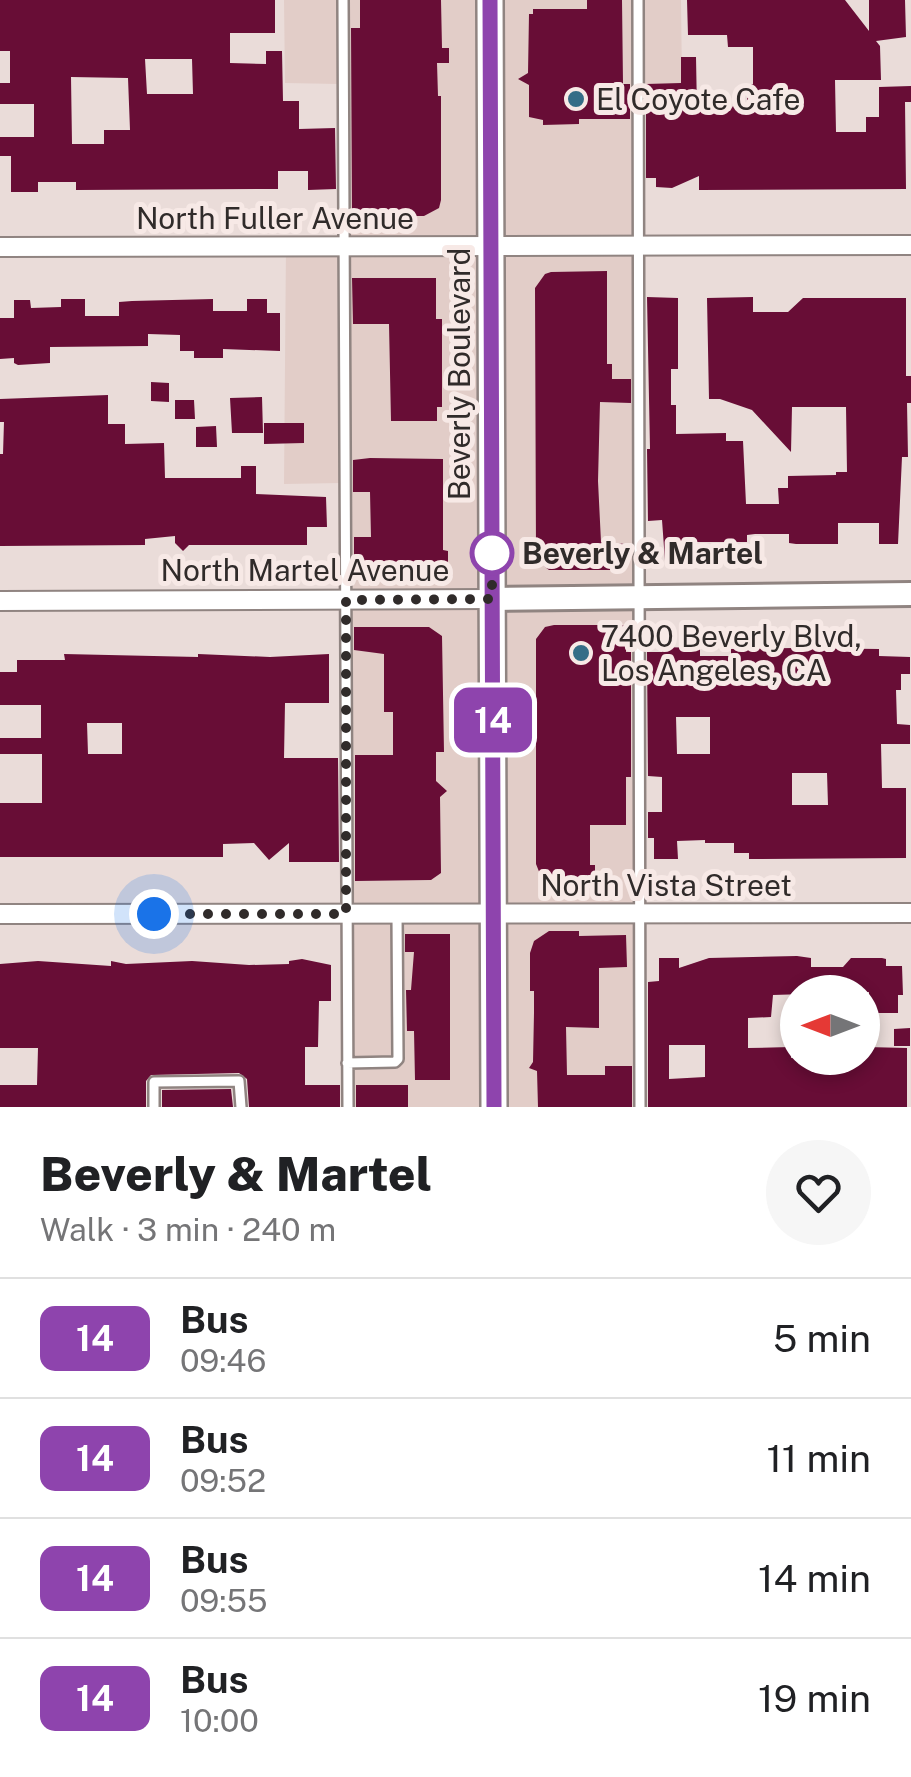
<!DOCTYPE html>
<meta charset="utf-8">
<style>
:root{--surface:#fff;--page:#f6f6f6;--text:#202124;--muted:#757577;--line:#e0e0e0}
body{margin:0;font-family:"Public Sans",sans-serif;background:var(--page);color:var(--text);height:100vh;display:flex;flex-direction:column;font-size:38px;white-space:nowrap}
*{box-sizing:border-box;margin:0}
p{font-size:32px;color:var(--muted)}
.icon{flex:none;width:55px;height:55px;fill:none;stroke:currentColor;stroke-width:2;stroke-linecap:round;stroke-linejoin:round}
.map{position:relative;height:1107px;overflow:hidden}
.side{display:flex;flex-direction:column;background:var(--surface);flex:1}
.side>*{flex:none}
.badge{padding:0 20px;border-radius:15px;font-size:35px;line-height:65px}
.needle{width:65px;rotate:270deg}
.buttons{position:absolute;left:780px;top:975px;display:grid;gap:20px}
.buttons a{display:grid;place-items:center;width:100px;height:100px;border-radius:50%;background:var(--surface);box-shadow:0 5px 15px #0003;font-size:50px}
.you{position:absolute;width:50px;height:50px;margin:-25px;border:8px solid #fff;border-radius:50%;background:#1a73e8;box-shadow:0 0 0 15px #1a73e833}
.map>.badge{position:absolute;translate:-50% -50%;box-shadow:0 0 0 5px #fff}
.round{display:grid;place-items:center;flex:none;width:105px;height:105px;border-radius:52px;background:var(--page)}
.head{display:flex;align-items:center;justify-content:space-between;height:170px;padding:0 40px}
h1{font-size:48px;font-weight:800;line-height:75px}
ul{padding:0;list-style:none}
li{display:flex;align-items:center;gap:30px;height:120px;padding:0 40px;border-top:2px solid var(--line)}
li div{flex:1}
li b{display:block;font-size:38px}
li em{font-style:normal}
li .badge{min-width:110px;font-weight:700;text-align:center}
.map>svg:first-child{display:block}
.built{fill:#e2cdc8}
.building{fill:#680d36;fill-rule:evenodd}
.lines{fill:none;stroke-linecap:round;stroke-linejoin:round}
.service-casing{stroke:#908481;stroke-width:14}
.minor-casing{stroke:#908481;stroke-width:22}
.tertiary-casing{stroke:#908481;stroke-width:28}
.secondary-casing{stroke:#908481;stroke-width:30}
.service{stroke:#fff;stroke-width:9}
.minor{stroke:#fff;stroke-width:18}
.tertiary{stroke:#fff;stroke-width:22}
.secondary{stroke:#fff;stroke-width:25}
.line-casing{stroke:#fff;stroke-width:22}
.line{stroke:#8e44ad;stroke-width:15}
.walk{stroke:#302b2a;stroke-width:10;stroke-dasharray:0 18}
.poi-dot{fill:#356d87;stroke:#f7e9e6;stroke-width:4}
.stop-dot{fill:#fff;stroke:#8e44ad;stroke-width:5}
.labels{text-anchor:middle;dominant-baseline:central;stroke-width:10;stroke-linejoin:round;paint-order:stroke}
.poi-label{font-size:30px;fill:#302b2a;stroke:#f7e9e6;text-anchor:start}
.street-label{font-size:30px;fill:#302b2a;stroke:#f7e9e6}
.stop-label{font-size:30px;font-weight:bold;fill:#302b2a;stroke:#f7e9e6;text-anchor:start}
</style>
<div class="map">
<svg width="911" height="1107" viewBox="0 0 911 1107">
<rect width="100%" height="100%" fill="#eadcd9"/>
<path class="built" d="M284,0H681L682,85H641L639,1107H345L341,483L284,484L286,245L340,244L339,84L285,83Z"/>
<path class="building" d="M0,0H275V33H230V63L266,64V51H282L283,101H299V129L335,128L336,189L308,190V171H278V189L76,190V182H38V192H11V156H0V137H34V104H0V83H10V51H0ZM145,59H192L193,94H147ZM71,77L128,78L130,130H104V144H72Z
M360,0H441L442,48H449V63H437L438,96H441V200L439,208L424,216H352L351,28H360Z
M587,0H622L623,84H630V119H579V124L543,125V120L529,117V85L518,79L528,73L529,14H533V9H587Z
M687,0H845L869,31V0H905L906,37L876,41L880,46L881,80H835L836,132H866V117H879V87L911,86V102H905L906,189L699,190V176L672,188L656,187V178H646V84L681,83V57H696L697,111H730L733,106H747V84H753V47H728L727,35H688Z
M607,271V364H612V379H631V403L600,402L598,481L601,542L626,544V570H549L541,564L536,554L535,288L545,274L551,272Z
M352,278H436V319H442V407H437V421H391L389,324H353Z
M647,297L678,298V369H671V405H676V434L726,433V441H743L746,504H779L778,488H788V476L836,475V472H847L846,407H792L791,452L752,410L720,399H709L707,298L753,297V312H788L803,298H906V376H911V403H907L908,457H902L898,544H879V523H838V544H796L789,543V534H755L747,535V542H676L665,561L662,520L648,521L647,449H650Z
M61,299H85V316H119V302L132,301L213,299V311H247V299H267V313H280V351L223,349V358H194V351H180V335L148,334V346L50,347V363L18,365L14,363V358L0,359V318H14V300H30L31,308L61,307Z
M151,382L169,383V402L151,401Z
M108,395V424H125V444L164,443L165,478H241V466H256V494L326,497L327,527H307V545H189L183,551L175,543V536L145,539V545L0,546V454H3L4,422H0V399Z
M262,397L263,433H232L230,398Z
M175,400H194L195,419H175Z
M264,423H304V443L264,444Z
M216,426L217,447H196V427Z
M370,458L443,459V550L448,551V565L436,577H354V537H371L370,492H353V460Z
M554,625H626V652H631V777H626V825H590V865H595V880H551L540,874L536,864V639L545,627Z
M354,627H429L442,636L444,752H436V781L447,791L440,797L441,873L431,880L355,881V755H393V712H384V654L354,650Z
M662,647L700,648V656H731V649L795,648L879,649V656L910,657V674H901V690H896L897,724L910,725V744H881L882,788H906V858L749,859V853H734V843H705V840L677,841L678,859H654V838H648V812H662V777L648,776L647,652H662ZM676,717H710V754H677ZM792,773H827L828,805H792Z
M64,654L198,657V654L270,657L329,654V703H285L284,758H338L339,862H289V843L269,860L254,843L223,844V857H0V803H42V754H0V738H41V705H0V672H17V660H65ZM87,723H122V754H88Z
M549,931H579V936L626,935L627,967L599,968V1028L566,1027L567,1075H605V1066H632V1107H538L537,1071L529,1068L533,1062L534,1013V991H530V953L534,941Z
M405,934H450V1080H415L414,1031H407L406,990H411L414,952H405Z
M797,956L811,958V967H843L851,958H882L886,959V966H902L903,995H898V1013H869V992L773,995L771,1017L748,1018V1048L791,1047V1058H866V1047L907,1048V1107H648V982L659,981V958H679V968L709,958ZM669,1045H705V1077L669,1079Z
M302,959L331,965V1001H319L318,1047H305V1085H340V1107H249L247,1079L239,1073L151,1075L146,1081V1107H0V1085H37L38,1048H0V964L38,961L111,966V961L126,964L192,961L249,965L289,964V961Z
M910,1028V1046H894V1029Z
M356,1085H408V1107H356Z
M231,1089L233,1107H162V1090Z"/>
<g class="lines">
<defs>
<path id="service" d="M343,0L348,1107
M638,0L640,1107
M347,1063L395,1062L398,1059L397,914
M154,1107V1082L239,1081L241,1107"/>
<path id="minor" d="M0,247L911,245
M0,601L492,599
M0,914L911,913"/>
<path id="tertiary" d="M492,599L911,594"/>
<path id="secondary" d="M490,0L494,1107"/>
</defs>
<use href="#service" class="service-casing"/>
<use href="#minor" class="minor-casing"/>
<use href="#tertiary" class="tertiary-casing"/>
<use href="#secondary" class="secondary-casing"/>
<use href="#service" class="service"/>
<use href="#minor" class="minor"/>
<use href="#tertiary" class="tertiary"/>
<use href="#secondary" class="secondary"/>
</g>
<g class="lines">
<defs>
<path id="line" d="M490,0L494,1107"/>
</defs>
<use href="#line" class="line-casing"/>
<use href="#line" class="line"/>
<path class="walk" d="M154,914H346V600L492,599V544V553"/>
</g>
<g class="poi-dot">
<circle cx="576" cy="99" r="10"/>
<circle cx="581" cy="653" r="10"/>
</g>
<circle class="stop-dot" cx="492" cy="553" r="20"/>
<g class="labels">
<g class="poi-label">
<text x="596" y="99">El Coyote Cafe</text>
<text x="601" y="636">7400 Beverly Blvd,<tspan x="601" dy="34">Los Angeles, CA</tspan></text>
</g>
<g class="street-label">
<text x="275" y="218">North Fuller Avenue</text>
<text transform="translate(459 374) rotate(-90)">Beverly Boulevard</text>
<text x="305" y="570">North Martel Avenue</text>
<text x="666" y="885">North Vista Street</text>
</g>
<g class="stop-label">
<text x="522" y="553">Beverly &amp; Martel</text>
</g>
</g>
</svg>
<div class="buttons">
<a><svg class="needle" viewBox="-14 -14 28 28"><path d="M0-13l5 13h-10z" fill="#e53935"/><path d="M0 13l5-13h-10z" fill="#757577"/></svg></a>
</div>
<div class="you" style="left:154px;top:914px"></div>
<b class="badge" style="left:493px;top:720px;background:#8e44ad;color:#fff">14</b>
</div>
<section class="side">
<div class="head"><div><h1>Beverly &amp; Martel</h1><p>Walk · 3 min · 240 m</p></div><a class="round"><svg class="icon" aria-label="heart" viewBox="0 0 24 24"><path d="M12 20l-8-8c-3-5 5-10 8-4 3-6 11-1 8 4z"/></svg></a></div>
<ul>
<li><span class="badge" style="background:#8e44ad;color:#fff">14</span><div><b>Bus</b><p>09:46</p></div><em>5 min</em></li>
<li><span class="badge" style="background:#8e44ad;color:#fff">14</span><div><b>Bus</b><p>09:52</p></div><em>11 min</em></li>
<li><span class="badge" style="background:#8e44ad;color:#fff">14</span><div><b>Bus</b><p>09:55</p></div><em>14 min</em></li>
<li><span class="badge" style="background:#8e44ad;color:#fff">14</span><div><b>Bus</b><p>10:00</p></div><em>19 min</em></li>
</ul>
</section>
